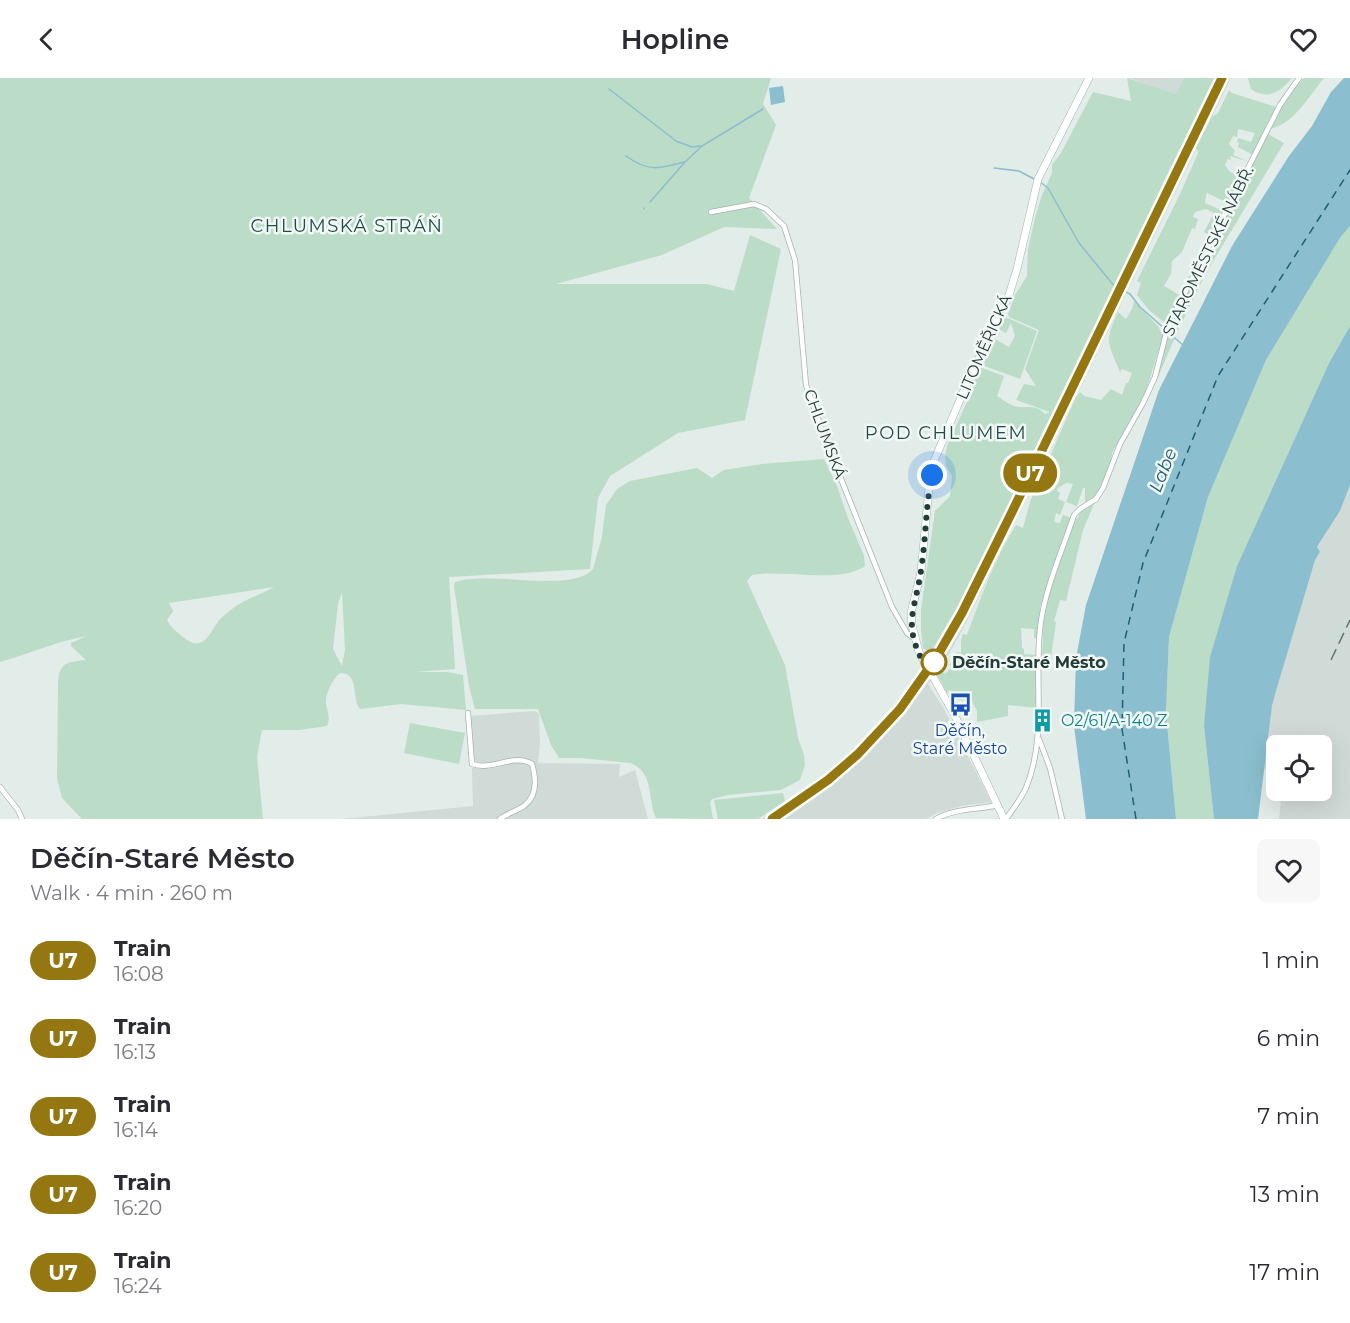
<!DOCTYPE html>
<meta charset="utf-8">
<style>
:root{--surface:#fff;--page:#f7f7f7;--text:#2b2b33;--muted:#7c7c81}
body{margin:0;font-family:Montserrat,sans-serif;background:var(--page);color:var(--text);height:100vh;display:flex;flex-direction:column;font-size:22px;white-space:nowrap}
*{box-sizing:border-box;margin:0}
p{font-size:20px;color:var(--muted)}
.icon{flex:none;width:33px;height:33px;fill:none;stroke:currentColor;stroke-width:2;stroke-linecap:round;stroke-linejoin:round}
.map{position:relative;height:741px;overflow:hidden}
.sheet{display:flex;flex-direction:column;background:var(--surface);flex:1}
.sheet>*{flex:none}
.badge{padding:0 12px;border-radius:20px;font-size:21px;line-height:39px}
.controls{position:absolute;left:1266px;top:657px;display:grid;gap:12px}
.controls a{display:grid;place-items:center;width:66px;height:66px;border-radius:9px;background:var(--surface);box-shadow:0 6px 24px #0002;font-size:30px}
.you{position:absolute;width:30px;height:30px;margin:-15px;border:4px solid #fff;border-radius:50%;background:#1a73e8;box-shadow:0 0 0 9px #1a73e833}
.map>.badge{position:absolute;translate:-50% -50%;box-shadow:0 0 0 3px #fff}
.round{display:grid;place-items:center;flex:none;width:63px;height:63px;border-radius:9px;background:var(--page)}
.headline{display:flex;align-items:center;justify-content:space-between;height:102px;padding:0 30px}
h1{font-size:28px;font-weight:600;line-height:45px}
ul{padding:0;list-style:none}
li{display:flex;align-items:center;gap:18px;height:78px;padding:0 30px}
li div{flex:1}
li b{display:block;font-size:22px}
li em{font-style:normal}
li .badge{min-width:66px;font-weight:700;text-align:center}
header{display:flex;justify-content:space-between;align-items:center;height:78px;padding:0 30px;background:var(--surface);font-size:27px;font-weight:600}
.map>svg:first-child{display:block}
.built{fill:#d0dbd7}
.green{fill:#bbdcc7;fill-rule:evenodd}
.water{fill:#8bbfcf}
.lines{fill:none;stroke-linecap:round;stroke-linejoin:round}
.stream{stroke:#8bbfcf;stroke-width:1.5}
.ferry{stroke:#1e6076;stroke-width:1.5;stroke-dasharray:8 6;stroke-linecap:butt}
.minor-casing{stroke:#a5b4af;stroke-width:6}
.secondary-casing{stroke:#a0b7b1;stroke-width:8}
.minor{stroke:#fff;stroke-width:4.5}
.secondary{stroke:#fff;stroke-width:7}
.rail{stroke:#5d7772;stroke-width:1.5;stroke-dasharray:12 6;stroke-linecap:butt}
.line-casing{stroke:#fff;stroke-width:14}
.line{stroke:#947710;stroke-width:9}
.walk{stroke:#223c37;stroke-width:6;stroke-dasharray:0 10.8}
.stop-dot{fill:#fff;stroke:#947710;stroke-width:3}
.labels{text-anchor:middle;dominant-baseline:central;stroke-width:5;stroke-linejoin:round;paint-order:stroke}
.street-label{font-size:16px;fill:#223c37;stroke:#f2f8f6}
.stop-label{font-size:16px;font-weight:bold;fill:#223c37;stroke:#f2f8f6;text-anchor:start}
.culture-label{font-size:16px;fill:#0d838f;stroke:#f2f8f6;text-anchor:start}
.transit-label{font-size:16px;fill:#164399;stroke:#f2f8f6}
.neighbourhood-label{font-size:18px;letter-spacing:1.5px;fill:#1f4d46;stroke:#f2f8f6}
.water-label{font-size:18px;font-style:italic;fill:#1e6076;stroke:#f2f8f6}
</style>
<header><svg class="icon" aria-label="back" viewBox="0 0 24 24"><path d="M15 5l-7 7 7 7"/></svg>Hopline<svg class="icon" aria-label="heart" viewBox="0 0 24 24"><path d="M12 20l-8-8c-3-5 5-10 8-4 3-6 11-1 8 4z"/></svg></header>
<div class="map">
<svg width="1350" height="741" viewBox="0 0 1350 741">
<rect width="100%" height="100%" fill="#e2ece8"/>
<path class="built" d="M1129,0H1184L1176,17Z
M1217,0H1231L969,539L953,569L928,606L944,631L991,724L961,728L937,735L926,741H762L809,711L856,672L896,628L933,578L958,533L1009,430Z
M1350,407V741H1279L1282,713L1322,712V668H1276V692L1264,691L1272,628L1291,559L1315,482L1320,474L1317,470L1340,433Z
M535,633L539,636L540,667L538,685L620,686L619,699L635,692L648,741H342L473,728L472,690L475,689L470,638Z"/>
<path class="green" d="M0,0H771L763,26L776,47L749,120L777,151L724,149L662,177L556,206H707L734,213L750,157L781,171L745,342L678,355L610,398L598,420L590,491L449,499L455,591L415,594H447L463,597L466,632L401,626L360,631C351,620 360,595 340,595C333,600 325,616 326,625C327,634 331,639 327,648L299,652H262L257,679L263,741H82L62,720L57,700L58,606C59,585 66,584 86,582L71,568V565L87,558C57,563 29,576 0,584ZM274,509C260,517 245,521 232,531C229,534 224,537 221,540C210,552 205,577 183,559C177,554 171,550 167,542L173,533L169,525ZM342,514L345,572L342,588L333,571L338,526Z
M1127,0L1176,16L1184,0H1217L1009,430L958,533L933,578L923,570L921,552V532L935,433L950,418L952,398L946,388L945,379L947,368L975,306L973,304L979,289L1004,298L997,318C1002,321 1008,326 1014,328C1025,331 1035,325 1045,336L1050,334L1016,322L1024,306L1036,308L1025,291L1039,252L1009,239L1008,236L1015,217L1027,198L1028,171L1036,136L1042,117L1052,95V87L1061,75L1093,14L1131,23Z
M1248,0H1292C1281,13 1268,23 1251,11Z
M1304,0H1324C1309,18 1294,46 1270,51L1287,19Z
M1229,12L1232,15L1276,29L1253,77L1238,69L1239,65L1237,64L1238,60L1251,64L1255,55L1238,51L1237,59L1233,58L1229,66L1235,73L1233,77L1249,84L1230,78L1231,82L1228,81L1225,87L1229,93L1242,101L1230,126L1207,115L1206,117L1205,125L1225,134L1211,157L1204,154L1214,135L1206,131L1195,134L1193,139L1198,141L1195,151L1192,150L1182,174L1172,183L1171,196L1164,208L1181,218L1166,246L1149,232L1137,217L1141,205L1137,203L1181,114L1198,75L1196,69L1213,38L1218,35Z
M1268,56L1284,65L1206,195L1178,252L1156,304L1164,268L1178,232Z
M1350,148V248L1329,285L1237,488L1204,648L1214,741H1176L1166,635L1169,559L1208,419L1266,282L1340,160Z
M1134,223L1158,248L1163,258L1146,313L1112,375L1111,388L1096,419L1087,425L1085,423V410H1083L1077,428L1066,424L1073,406L1066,405L1058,410L1057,413L1060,415L1058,421L1065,424L1060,437L1056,435L1054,444L1060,445L1063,437L1072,440L1040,529L1039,560H1034V551L1021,550L1022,570L1024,571V576L1038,577L1036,630L1008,627V638L977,644V633L972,623L958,622L949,612L947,615L938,598L945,584L947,585L942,593L945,596L952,589L949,587L957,574L961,575V562L963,556L967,557C981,519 994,482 1016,447L1023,450L1030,424L1075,321L1080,314L1084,318L1101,322L1111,311L1122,317L1126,305H1128L1132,295L1122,291L1120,294C1108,265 1104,264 1118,234L1126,241L1132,231Z
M1003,238L1037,253L1020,301L982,287L981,284L993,260L1009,269L1015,258L1011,245L1006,255L997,250Z
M824,381L837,408L848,440L864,478L865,488C840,506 785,491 752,497L747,503L785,587L798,660L804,677L805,687L800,702L781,712L728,717L712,721L710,724L713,741L656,740C647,721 655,694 630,685L581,680H559L551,667L538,631H475L469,608L454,508L455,504C489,492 571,516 593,491L602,459L606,427L617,411L630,403L697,390L712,400L724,392L762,386Z
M1094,426L1083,452L1066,523L1060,522L1054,543L1056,544L1051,579L1042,580L1044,532L1072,448L1081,434Z
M410,645L465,655L459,686L404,675Z
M783,715L785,723L758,741H718L714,722Z"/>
<path class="water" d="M1344,0H1350V148L1340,160L1266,282L1208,419L1169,559L1166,635L1176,741H1086L1074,648L1076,580L1086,527L1159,312L1232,168L1289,78L1312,48L1331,14Z
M783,8L785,24L771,27L769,10Z
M1350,248V407L1340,433L1317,469L1320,474L1315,482L1276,613L1272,628L1258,741H1214L1204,648L1210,579L1237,488L1329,285Z"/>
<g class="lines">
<path class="stream" d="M609,11L676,63L692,69L700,68
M626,78C648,94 659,91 684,84
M994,90L1019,93L1036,102
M1040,104L1048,110L1079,165L1115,209L1130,216L1140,229L1165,251
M650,124L685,84L702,68L763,31
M644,131V130
M1170,256L1183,267"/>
<path class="ferry" d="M1136,741L1122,651L1124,565L1143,485L1218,298L1350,92"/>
<defs>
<path id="minor" d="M711,134L754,126L766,131L784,148L795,182L806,307L826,363L892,529L907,555L914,560
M468,635L472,686C493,693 513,675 532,686C536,700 538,717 525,727C518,733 507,735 500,741
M1039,661L1050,690L1062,741
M0,709L18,732L22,741
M936,741C955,730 977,732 998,727
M1006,741C1013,731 1021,721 1026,710C1047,659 1034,605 1040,551C1044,512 1062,474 1074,437L1080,431L1096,421L1103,410L1120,366L1143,325L1155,299L1168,248L1280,27L1299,0"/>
<path id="secondary" d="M1004,741L954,636L919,574L912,547L911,535L921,494L929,410L934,383L968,303L1009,217L1017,191L1038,101L1089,0"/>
</defs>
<use href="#minor" class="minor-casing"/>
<use href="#secondary" class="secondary-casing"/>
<use href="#minor" class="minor"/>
<use href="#secondary" class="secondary"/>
<path class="rail" d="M1331,582L1350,542
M772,741L828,702L858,676L900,631L936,580L962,535L1013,432L1222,0"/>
</g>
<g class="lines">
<defs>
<path id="line" d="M772,741L828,702L858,676L900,631L936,580L962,535L1013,432L1222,0"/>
</defs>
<use href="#line" class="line-casing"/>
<use href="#line" class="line"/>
<path class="walk" d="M932,397C926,426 926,455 922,485C917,531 899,546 928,592L934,584"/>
</g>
<defs>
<symbol id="bus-bare" viewBox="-9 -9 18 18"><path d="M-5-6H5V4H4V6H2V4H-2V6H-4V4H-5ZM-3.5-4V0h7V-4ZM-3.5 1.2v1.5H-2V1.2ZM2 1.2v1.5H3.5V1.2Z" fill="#1a4fb4" stroke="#f2f8f6" stroke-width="2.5" paint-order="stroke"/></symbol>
<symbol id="building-bare" viewBox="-9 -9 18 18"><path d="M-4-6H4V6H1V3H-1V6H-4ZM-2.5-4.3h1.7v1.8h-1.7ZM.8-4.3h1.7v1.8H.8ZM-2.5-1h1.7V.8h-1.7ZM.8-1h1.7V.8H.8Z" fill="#0f9aa8" stroke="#f2f8f6" stroke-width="2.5" paint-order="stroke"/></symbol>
</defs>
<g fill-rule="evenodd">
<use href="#bus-bare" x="944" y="610" width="33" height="33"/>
<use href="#building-bare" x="1026" y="626" width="33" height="33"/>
</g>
<circle class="stop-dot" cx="934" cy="584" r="12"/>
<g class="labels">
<g class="street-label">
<text transform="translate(1208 173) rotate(-64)">STAROMĚSTSKÉ NÁBŘ.</text>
<text transform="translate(984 269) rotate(-66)">LITOMĚŘICKÁ</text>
<text transform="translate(825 356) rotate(70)">CHLUMSKÁ</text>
</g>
<g class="stop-label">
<text x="952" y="584">Děčín-Staré Město</text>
</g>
<g class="culture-label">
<text x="1061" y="642">O2/61/A-140 Z</text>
</g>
<g class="transit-label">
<text x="960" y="652">Děčín,<tspan x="960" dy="18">Staré Město</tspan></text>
</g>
<g class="neighbourhood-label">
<text x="347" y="148">CHLUMSKÁ STRÁŇ</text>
<text x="946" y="355">POD CHLUMEM</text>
</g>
<g class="water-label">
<text transform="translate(1163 392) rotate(-68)">Labe</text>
</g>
</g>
</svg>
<div class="controls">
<a><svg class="icon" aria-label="locate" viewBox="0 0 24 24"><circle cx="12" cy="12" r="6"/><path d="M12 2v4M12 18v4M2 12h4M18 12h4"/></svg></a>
</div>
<div class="you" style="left:932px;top:397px"></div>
<b class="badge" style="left:1030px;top:395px;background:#947710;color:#fff">U7</b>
</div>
<section class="sheet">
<div class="headline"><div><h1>Děčín-Staré Město</h1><p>Walk · 4 min · 260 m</p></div><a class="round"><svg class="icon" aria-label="heart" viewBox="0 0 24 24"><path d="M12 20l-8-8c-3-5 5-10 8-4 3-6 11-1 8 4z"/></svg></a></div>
<ul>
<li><span class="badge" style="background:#947710;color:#fff">U7</span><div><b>Train</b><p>16:08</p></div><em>1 min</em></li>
<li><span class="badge" style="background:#947710;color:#fff">U7</span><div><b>Train</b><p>16:13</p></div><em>6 min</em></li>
<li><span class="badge" style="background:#947710;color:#fff">U7</span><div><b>Train</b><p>16:14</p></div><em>7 min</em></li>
<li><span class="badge" style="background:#947710;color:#fff">U7</span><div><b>Train</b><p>16:20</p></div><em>13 min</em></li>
<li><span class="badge" style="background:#947710;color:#fff">U7</span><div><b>Train</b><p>16:24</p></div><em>17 min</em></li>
</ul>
</section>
